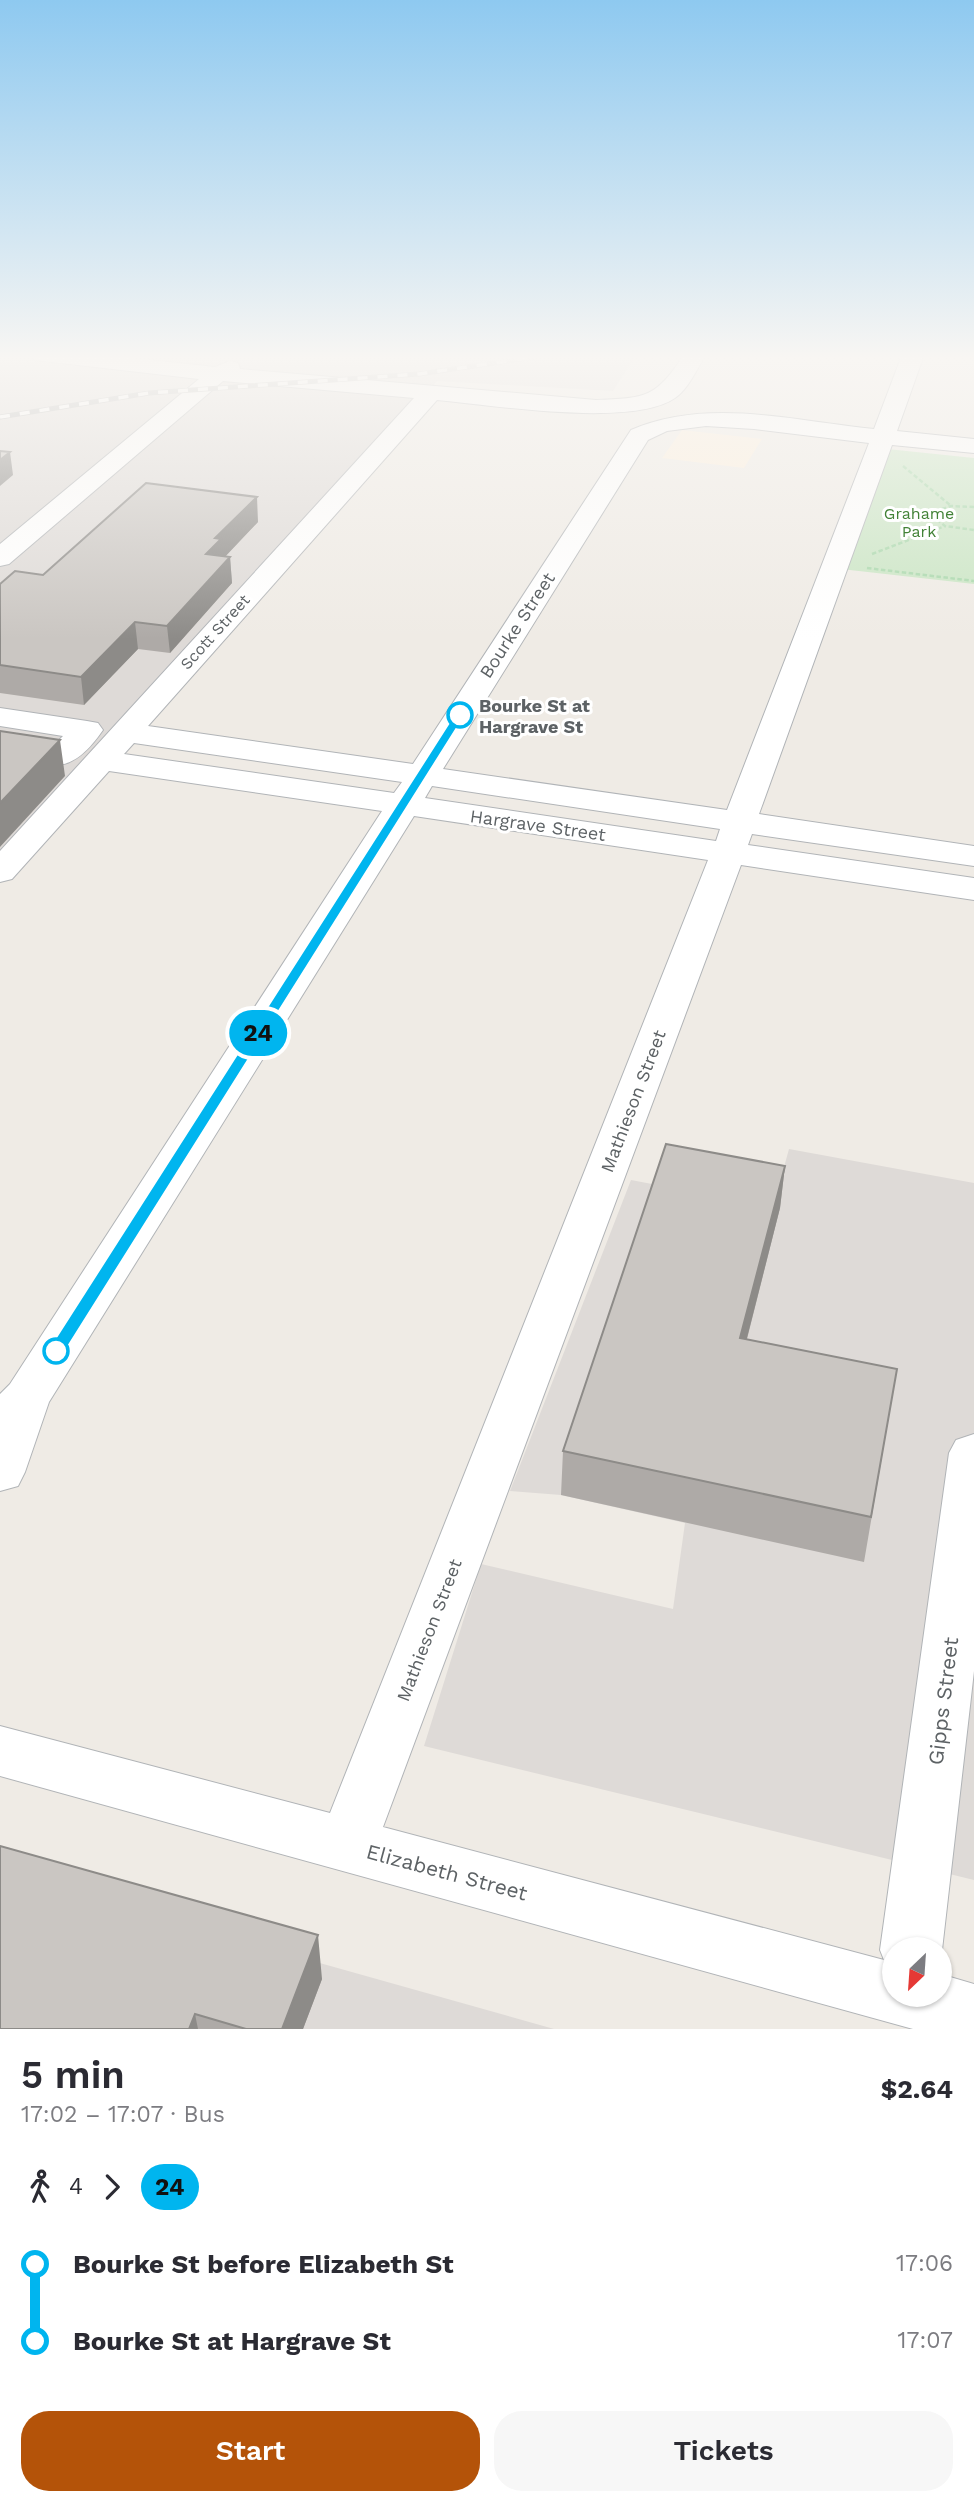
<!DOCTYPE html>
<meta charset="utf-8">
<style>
:root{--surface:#fff;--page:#f7f7f7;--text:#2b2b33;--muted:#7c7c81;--accent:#b45309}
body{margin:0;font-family:"Work Sans",sans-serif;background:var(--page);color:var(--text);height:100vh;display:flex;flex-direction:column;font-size:26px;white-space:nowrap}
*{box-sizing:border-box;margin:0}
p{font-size:23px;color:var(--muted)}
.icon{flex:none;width:38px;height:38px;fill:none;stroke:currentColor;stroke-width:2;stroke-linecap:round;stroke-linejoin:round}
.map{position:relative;height:2029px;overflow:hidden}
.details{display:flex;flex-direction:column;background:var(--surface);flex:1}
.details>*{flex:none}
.badge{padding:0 14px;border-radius:23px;font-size:24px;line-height:46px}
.needle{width:46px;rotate:205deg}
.controls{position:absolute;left:882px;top:1937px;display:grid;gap:14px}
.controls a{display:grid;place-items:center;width:70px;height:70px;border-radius:50%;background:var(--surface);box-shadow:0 2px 5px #0004;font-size:35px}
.map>.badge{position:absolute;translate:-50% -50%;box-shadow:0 0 0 4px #fff}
.legs{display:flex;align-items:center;gap:10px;height:77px;padding:0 21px;font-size:23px}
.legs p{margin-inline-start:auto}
.headline{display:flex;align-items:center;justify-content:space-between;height:119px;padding:0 21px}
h1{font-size:38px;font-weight:600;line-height:52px}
.primary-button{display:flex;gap:14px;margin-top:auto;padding:14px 21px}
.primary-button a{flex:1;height:80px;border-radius:28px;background:var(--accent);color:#fff;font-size:28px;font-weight:600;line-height:80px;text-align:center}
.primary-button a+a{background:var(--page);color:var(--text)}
ul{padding:0 21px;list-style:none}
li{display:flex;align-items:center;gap:24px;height:77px;font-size:26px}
li i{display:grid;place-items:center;width:10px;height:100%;margin:0 9px;background:currentColor}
li i::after{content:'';width:18px;height:18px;margin:-9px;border:5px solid;border-radius:50%;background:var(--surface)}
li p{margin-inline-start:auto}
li:first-child i{background:linear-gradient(#0000 50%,currentColor 0)}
li:last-child i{background:linear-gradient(currentColor 50%,#0000 0)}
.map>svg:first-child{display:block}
.commercial{fill:#fdefdc}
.industrial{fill:#dedad7}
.green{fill:#c9e5c3}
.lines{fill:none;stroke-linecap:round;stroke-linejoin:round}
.minor-casing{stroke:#b1b4b7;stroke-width:2}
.path{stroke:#a6d7a9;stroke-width:2.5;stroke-dasharray:4.5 2.5;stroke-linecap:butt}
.minor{fill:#fff;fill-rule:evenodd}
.rail-casing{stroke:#b2b3b3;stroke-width:5}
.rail{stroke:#fff;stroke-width:3.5;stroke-dasharray:10;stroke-linecap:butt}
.wall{fill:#aeaaa7}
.shaded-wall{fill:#8d8b88}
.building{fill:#cac6c2;stroke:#8d8b88;stroke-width:2}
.line-1{fill:#00b5ef;stroke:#fff;stroke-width:2}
.stop-1-dot{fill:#fff;stroke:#00b5ef;stroke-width:3.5}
.labels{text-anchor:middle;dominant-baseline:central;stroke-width:6;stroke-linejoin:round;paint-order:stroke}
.far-park-label{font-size:16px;fill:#428237;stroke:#fff}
.far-street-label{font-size:16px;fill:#5d6265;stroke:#fff}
.street-label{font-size:18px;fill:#5d6265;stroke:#fff}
.stop-label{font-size:18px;font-weight:bold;fill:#5d6265;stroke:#fff;text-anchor:start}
.near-street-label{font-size:21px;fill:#5d6265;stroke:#fff}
</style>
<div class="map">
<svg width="974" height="2029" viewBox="0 0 974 2029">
<rect width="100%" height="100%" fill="#efebe5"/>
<path class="commercial" d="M682,430L762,439L744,468L662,458Z"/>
<path class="industrial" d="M0,355H636L613,391L437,381L0,852Z
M789,1149L974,1183V1880L424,1746L481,1564L673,1609L685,1523L561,1495L510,1491L631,1180L773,1207Z
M0,1873L554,2029H0Z"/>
<path class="green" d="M887,449L974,458V584L841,569Z"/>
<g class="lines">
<defs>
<path id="minor" d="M32,355H104L215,367L230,361L238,363L240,369L596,400C647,398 655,398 684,355H706C696,370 689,388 675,398C632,428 491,405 437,400L148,726L413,764L631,430C708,397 793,421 874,429L902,355H924L897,431L974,439V453L892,445L759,814L974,846V866L752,834L748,845L974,878V900L741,865L383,1827L884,1960L880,1950L949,1453L956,1440L974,1434V1671L942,1950L940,1956V1950H894V1995H940V1974L974,1984V2029H913L0,1776V1726L330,1813L708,860L414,816L49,1402L25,1472L18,1486L0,1491V1394L10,1384L382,811L109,771L12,879L0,882V851L414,398L223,381L9,564L0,566V544L199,379L43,361L35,360ZM706,426L754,429L869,443L727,810L443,769L648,440L667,431ZM134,743L402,782L394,793L124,754ZM432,786L720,829L716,841L425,798Z
M0,708L87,721L98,723L103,730C69,779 51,765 0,759V739L53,746L63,736L0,726Z"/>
</defs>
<use href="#minor" class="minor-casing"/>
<path class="path" d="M903,466L950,505
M974,507L951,506L936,511L934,517L945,526L974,530
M872,554L945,526
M867,568L974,581"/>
<use href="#minor" class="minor"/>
<defs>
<path id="rail" d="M0,417L149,393L419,374L549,355"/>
</defs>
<use href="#rail" class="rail-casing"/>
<use href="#rail" class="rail"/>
</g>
<path class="wall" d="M258,522L225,556L230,557L232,583L170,653L138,649L84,705L0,693V584L43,575Z
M785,1166L780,1208L747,1339L897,1369L864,1562L561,1495L563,1451Z
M322,1979L303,2029H0Z"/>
<path class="shaded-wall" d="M10,452L13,475L0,486V460Z
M257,497L258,522L223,559L230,557L232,583L170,653L167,626L206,554L215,538Z
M135,622L138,649L84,705L81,677Z
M60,740L65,776L0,847V803Z
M785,1166L780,1208L736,1381L740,1338Z
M318,1935L322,1979L303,2029H282Z
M195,2014L198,2029H189Z"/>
<path class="building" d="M0,451L10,452L0,460Z
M146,483L257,497L215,538L221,539L206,554L230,557L167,626L135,622L81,677L0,665V584L15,571L43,575Z
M0,731L60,740L0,803Z
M666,1144L785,1166L740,1338L897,1369L871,1517L563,1451Z
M0,1846L318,1935L282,2029H246L195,2014L189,2029H0Z"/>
<linearGradient id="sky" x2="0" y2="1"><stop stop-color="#8ec9f0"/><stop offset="0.56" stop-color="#f8f6f3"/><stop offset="1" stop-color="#f8f6f3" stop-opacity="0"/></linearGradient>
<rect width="974" height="639" fill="url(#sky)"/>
<path class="line-1" d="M460,711L465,715L62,1356H50L47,1351L50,1347L454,715Z"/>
<g class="stop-1-dot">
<circle cx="460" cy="715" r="12"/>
<circle cx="56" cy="1351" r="12"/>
</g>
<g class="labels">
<g class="far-park-label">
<text x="919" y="513">Grahame<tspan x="919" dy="18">Park</tspan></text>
</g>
<g class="far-street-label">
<text transform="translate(215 632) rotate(-48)">Scott Street</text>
</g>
<g class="street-label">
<text transform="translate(517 625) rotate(-57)">Bourke Street</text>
<text transform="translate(538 825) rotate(8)">Hargrave Street</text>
<text transform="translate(633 1101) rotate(-69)">Mathieson Street</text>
<text transform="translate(429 1630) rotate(-69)">Mathieson Street</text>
</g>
<g class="stop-label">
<text x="479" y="705">Bourke St at<tspan x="479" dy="21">Hargrave St</tspan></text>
</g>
<g class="near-street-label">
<text transform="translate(943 1701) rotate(-83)">Gipps Street</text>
<text transform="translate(447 1872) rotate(15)">Elizabeth Street</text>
</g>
</g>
</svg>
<div class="controls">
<a><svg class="needle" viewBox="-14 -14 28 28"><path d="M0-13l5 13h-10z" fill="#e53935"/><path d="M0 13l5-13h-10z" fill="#7c7c81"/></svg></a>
</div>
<b class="badge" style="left:258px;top:1033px;background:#00b5ef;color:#111">24</b>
</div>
<section class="details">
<div class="headline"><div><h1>5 min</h1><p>17:02 – 17:07 · Bus</p></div><b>$2.64</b></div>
<div class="legs"><svg class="icon" aria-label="walk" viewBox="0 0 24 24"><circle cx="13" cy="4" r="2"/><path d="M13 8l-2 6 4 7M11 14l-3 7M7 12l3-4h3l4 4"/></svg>4<svg class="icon" aria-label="forward" viewBox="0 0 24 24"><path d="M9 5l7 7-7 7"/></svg><b class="badge" style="background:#00b5ef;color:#111">24</b></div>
<ul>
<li><i style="color:#00b5ef"></i><b>Bourke St before Elizabeth St</b><p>17:06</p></li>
<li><i style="color:#00b5ef"></i><b>Bourke St at Hargrave St</b><p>17:07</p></li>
</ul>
<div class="primary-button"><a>Start</a><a>Tickets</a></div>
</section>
